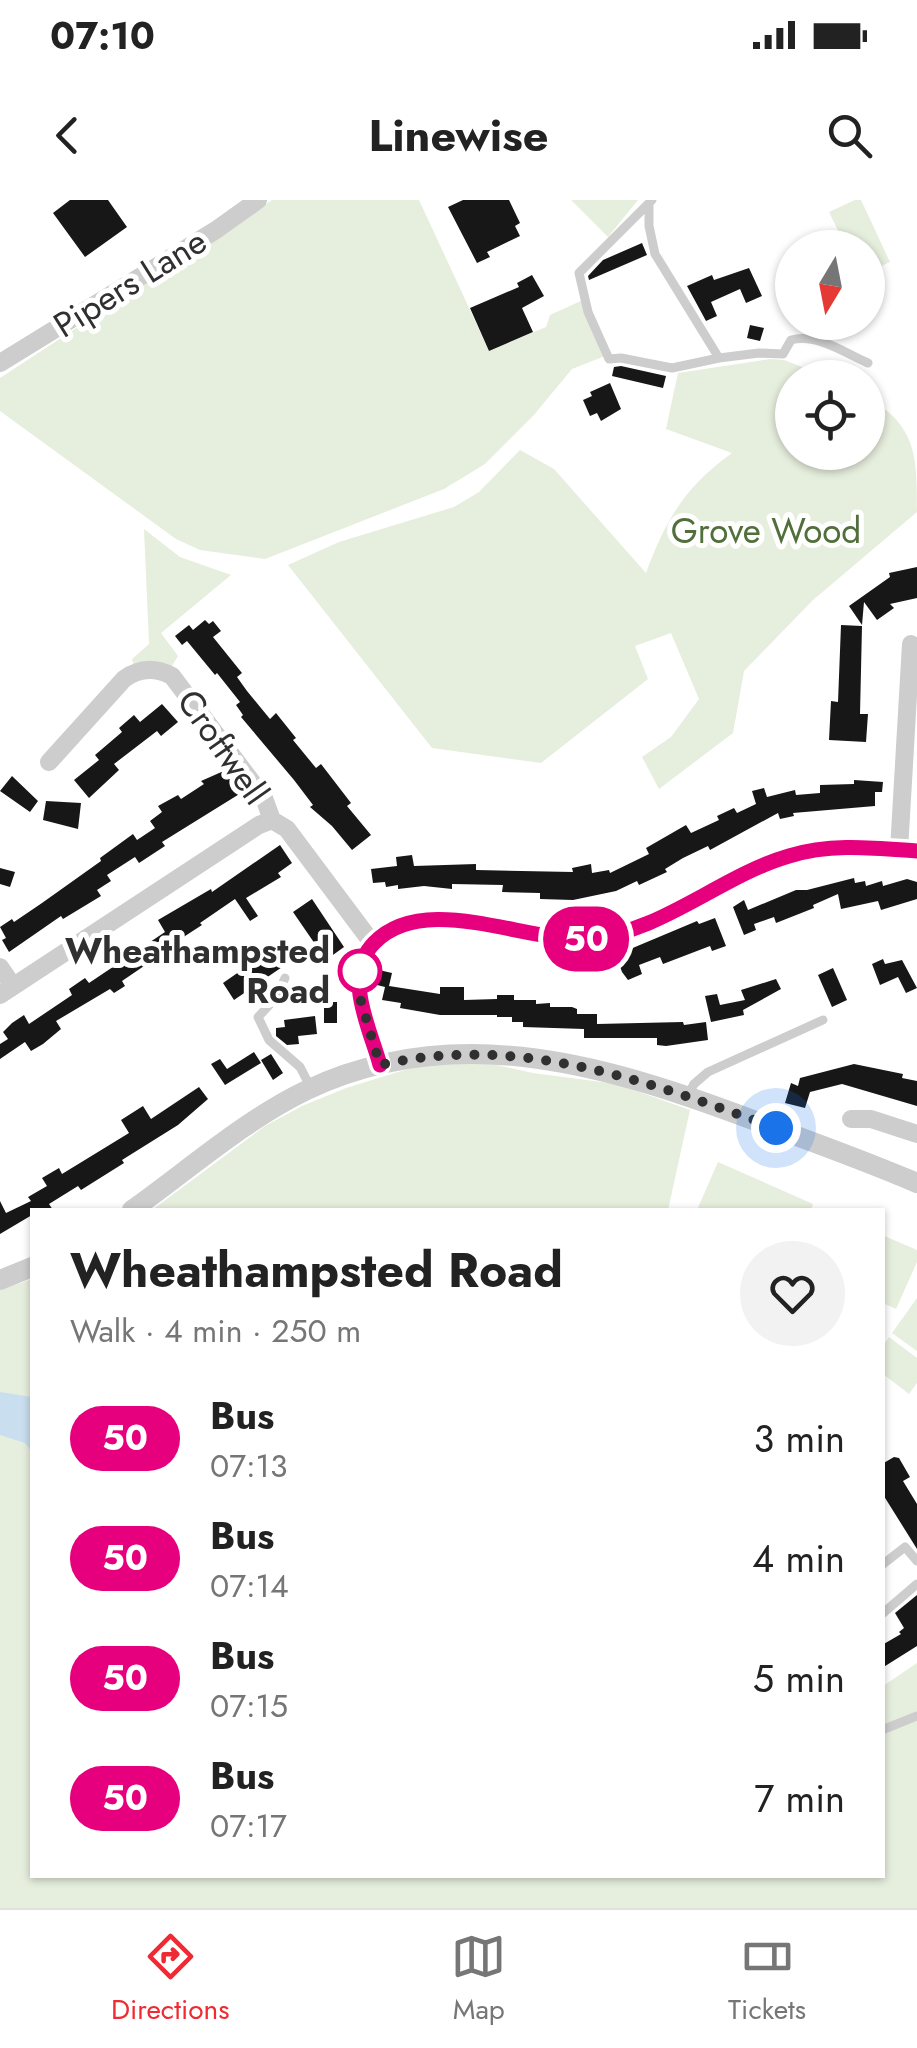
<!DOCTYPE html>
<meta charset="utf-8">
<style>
:root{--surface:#fff;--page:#f2f2f2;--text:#222;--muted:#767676;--line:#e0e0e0;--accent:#ef2a32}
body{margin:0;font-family:Jost,sans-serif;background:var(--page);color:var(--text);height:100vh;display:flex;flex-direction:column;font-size:38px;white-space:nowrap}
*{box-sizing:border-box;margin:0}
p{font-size:32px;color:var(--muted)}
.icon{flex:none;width:55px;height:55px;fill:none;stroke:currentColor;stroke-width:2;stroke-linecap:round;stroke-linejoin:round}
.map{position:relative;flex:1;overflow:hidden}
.sheet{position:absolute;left:30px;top:1008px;width:855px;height:670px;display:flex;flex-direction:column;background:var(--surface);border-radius:0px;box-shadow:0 2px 8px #0004}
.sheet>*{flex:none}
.badge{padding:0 20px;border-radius:32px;font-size:35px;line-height:65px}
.needle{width:65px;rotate:190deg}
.tools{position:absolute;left:775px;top:30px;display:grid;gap:20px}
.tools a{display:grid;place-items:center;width:110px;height:110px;border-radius:50%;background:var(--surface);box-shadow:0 2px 8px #0004;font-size:50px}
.you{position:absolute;width:50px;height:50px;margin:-25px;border:8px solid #fff;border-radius:50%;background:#1a73e8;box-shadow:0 0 0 15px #1a73e833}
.map>.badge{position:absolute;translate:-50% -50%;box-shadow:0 0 0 5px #fff}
.round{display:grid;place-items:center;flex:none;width:105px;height:105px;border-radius:52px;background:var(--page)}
.head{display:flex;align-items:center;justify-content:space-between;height:170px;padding:0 40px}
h1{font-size:48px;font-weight:700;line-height:75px}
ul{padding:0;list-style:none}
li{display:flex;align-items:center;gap:30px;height:120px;padding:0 40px}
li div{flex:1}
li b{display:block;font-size:38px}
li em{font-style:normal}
li .badge{min-width:110px;font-weight:700;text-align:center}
.status{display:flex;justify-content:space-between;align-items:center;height:70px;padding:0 50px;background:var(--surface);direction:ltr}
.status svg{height:28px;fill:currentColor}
header{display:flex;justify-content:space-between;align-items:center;height:130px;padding:0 40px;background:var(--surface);font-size:45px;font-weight:700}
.tabs{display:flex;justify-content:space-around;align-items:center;height:140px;border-top:2px solid var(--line);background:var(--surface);font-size:28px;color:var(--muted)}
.tabs a{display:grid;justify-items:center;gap:5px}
.tabs .current{color:var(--accent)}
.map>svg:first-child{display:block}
.green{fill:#e6eedd}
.water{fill:#c9deee}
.building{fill:#171717}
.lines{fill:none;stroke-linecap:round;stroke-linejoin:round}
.service{stroke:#cdcdcd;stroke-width:9}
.minor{stroke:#cdcdcd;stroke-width:18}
.tertiary{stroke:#cdcdcd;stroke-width:20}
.line-casing{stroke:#fff;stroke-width:22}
.line{stroke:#e6007e;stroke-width:15}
.walk{stroke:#303030;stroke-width:10;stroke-dasharray:0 18}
.stop-dot{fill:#fff;stroke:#e6007e;stroke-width:5}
.labels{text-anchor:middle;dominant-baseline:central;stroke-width:10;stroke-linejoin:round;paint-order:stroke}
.street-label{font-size:35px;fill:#303030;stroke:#fff}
.park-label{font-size:35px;fill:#516f3a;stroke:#fff}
.stop-label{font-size:35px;font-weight:bold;fill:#303030;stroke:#fff;text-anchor:end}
</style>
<div class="status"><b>07:10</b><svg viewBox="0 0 49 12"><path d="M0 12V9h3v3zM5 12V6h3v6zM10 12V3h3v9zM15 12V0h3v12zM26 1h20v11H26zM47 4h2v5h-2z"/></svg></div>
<header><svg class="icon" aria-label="back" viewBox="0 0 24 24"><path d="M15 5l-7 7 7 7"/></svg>Linewise<svg class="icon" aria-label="search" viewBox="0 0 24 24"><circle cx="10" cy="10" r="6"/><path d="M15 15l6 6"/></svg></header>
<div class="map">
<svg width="917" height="1708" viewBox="0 0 917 1708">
<rect width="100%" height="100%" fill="#fff"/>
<path class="green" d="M272,0H419L489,151L546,127L550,115L583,100L605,156L572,169L533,216L485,264L444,289L265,359L200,350L176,339L0,211V178Z
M571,0H638L608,37Z
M855,0H861L890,62L868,72V48L846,47L829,12Z
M770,159L784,160L828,177L792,178V252H868V198C917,226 917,257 917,312L813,400L744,471L733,533L659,589L642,557L671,537L699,499L671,433L635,446L648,479L541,563L432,548L288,365L339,342L454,307L479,292L520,250L554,269L646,373C666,319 685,287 732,253L666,229L678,173Z
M144,329L180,357L231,375L161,433L178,456L170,469L134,467L132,459L149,444Z
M479,861L533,873L617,884L690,910L668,1010H152L265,926L302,906L346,888L424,864Z
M718,962L813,1004L811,1010H697Z
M882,1035L917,1050V1062L896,1109L883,1103Z
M32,1079V1675H882L883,1486L917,1463V1708H0V1090Z
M917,1098V1151L892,1133Z
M889,1137L917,1158V1183L909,1194L883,1174V1146Z"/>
<path class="water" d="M0,1192L32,1197V1252L25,1243L0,1235Z"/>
<path class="building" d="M70,0H108L127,27L85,57L53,13Z
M463,0H509L520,23L515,26L520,36L487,52L490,57L477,63L448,7Z
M642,43L647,55L589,80L588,76L603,60Z
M749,68L762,96L746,103L740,89L711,102L717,116L706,121L687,86L712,75L714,80Z
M532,75L544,96L522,108L533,132L489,151L470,108L519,87L517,83Z
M750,125L764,128L760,141L747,138Z
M621,166L666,176L663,188L612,176L614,167Z
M610,183L621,209L601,221L597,213L590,216L583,200L592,196L590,192Z
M917,367V398L890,404L894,408L877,420L864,402L862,425L849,406L890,377L889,373Z
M205,420L209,424L213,421L221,431L213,437L242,473L237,477L247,491L270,519L276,513L296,538L293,540L316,568L321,564L351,603L347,606L371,635L352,650L332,626L310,607L313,605L294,580L241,517L243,515L236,505L240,502L217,473L215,475L187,441L182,445L175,436L189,425L193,430Z
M841,425L862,426L860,514H868L866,542L829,540L831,501L838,502Z
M162,504L178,522L161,536L157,531L114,564L119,570L89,598L74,580L99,560L95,555L122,532L119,528L134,515L140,522Z
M226,570L241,593L162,642L165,646L139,663L135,657L107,675L111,681L97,690L101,696L63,719L61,716L9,752L2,740L6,738L0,727L12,719L14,722L42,703L101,661L100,658L133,634L137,640L155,628L150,621L162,612L158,606L178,595L181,599L204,584L201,581Z
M12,576L38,601L30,612L0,591Z
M854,580L883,582L882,592H875V606L793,613L794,616L780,619L778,613L710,650L708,646L683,658L665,669L667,672L639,685L637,681L616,691L573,700L540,699V693L502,692L503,685L452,684V689L424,686L398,689V685L386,687L385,682L373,683L371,669L397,666L396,657L412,655L414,666L476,664V670L573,672L572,668L591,664L592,673L609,670L610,673L649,654L646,648L686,625L691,633L719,620L717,616L734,608L737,613L756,604L752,591L764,588L767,597L795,590L796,595L820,593V585L854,584Z
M46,601L81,603L78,629L43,620Z
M280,645L292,663L278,673L281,677L246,698L258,716L250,721L235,699L200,723L202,725L182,738L184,741L160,758L162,760L149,768L147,764L122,781L125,786L114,793L110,789L56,821L61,829L43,844L31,851L25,842L0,859V844L8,839L3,832L12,823L24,815L29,824L72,795L69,789L85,778L89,783L165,732L158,720L211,689L212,692Z
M0,668L15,672L10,687L0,684Z
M854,678L855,683L865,681L866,686L882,681L883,686L907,679L917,682V699L881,710L878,701L841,709L838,694L813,705L814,708L776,723L774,717L754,724L756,730L744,735L733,707L744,700L748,710L796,690H807Z
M312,699L344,747L326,760L293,712Z
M715,718L726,746L712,751L710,746L663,764L660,757L639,765L642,774L628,780L622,772L616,755L697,721L699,724Z
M276,746L288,763L234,800L223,783Z
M883,759L885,764L902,760L917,788L906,793L898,777L880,785L872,764Z
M833,768L847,800L832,807L818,775Z
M379,770L392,773L389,786L440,794V787H464V800L497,799V795H514V800H536V804L550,803V807H572L577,809V814H597V824L683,822L684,825L706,822L708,840L666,846L657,845V838H584V829L523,827V822H512V817H497V815H440L400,808L401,803L382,800L385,787L377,785Z
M776,779L781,789L743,810L744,815L711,822L705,796L717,794L720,805L745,800L741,790Z
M324,802H337V823H324Z
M315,816L317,834L298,836L299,844L287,845L276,836V828L285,827L284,820Z
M254,852L261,863L225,885L211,864L220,859L227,869Z
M271,854L283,873L273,880L261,860Z
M854,864L903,874L902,878L917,881V906L842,884L810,892L805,908L785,903L791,883L798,886L800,878Z
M199,887L208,899L178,925L122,960L124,963L81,990L78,986L49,1004L53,1010H32V1015L0,1034V1001L6,1013L31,1001L28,997L47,986L42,978L59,968L62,974L129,933L121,920L143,906L151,919Z
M894,1257L899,1258L910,1277L903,1281L917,1304V1349L882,1293V1264Z
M917,1395V1446L882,1468V1445L901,1434L899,1432L904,1428L895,1413Z"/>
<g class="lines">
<path class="service" d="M652,0L579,73L588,112L609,159L621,158L672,168L719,158L759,153L783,154L791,140C817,133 845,153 868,163
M649,4V26L655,54L719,158
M285,778L276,798L258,817L269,840L300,867L311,888
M688,895L694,884L708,872L823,820
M882,1365L905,1347L917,1361
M882,1414L917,1384
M882,1530L917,1516"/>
<path class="minor" d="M0,163L216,30L258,0
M49,562L124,479C139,468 155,467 172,476L264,598L272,620L287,629L373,744
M899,650L911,444
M0,767L13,786
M0,795L259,625L272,620
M380,865C369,828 342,776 374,743C424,691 524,742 586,738C661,734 719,676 789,656C831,643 874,647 917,651
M851,919H871L917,934"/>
<path class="tertiary" d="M132,1010C187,971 246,919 307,890C459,818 613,867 761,923C813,942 866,961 917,983
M0,1080L32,1067"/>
</g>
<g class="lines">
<defs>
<path id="line" d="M380,865C370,828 342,776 374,743C424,691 524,742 586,739C660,734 720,676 789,656C831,643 874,648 917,651"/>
</defs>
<use href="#line" class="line-casing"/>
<use href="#line" class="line"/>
<path class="walk" d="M360,771V768L361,802L380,865C518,833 647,881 776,928"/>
</g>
<circle class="stop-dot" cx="360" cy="771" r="20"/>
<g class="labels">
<g class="street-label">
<text transform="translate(130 83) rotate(-32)">Pipers Lane</text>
<text transform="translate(223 547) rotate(55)">Croftwell</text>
</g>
<g class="park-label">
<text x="766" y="331">Grove Wood</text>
</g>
<g class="stop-label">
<text x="330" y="751">Wheathampsted<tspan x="330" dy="40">Road</tspan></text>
</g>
</g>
</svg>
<div class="tools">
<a><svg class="needle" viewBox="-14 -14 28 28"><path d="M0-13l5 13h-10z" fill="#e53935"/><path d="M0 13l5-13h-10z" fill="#767676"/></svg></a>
<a><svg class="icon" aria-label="locate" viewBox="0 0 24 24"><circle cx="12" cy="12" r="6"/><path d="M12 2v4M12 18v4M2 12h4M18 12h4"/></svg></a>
</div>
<div class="you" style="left:776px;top:928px"></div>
<b class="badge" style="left:586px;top:739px;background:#e6007e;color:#fff">50</b>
<section class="sheet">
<div class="head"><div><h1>Wheathampsted Road</h1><p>Walk · 4 min · 250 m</p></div><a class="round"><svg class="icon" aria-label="heart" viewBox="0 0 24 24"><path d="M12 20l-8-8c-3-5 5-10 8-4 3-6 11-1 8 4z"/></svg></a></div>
<ul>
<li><span class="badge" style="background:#e6007e;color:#fff">50</span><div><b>Bus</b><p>07:13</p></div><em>3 min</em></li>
<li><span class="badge" style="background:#e6007e;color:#fff">50</span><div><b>Bus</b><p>07:14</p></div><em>4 min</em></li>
<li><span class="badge" style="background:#e6007e;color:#fff">50</span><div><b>Bus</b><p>07:15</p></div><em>5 min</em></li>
<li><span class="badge" style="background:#e6007e;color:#fff">50</span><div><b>Bus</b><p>07:17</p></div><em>7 min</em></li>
</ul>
</section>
</div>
<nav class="tabs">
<a class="current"><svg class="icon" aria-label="directions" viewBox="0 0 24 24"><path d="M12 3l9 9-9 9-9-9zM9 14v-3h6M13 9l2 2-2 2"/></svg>Directions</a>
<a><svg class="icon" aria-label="map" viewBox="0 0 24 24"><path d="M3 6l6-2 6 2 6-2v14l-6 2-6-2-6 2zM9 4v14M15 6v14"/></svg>Map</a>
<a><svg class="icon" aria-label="tickets" viewBox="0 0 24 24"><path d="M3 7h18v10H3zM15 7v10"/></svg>Tickets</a>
</nav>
